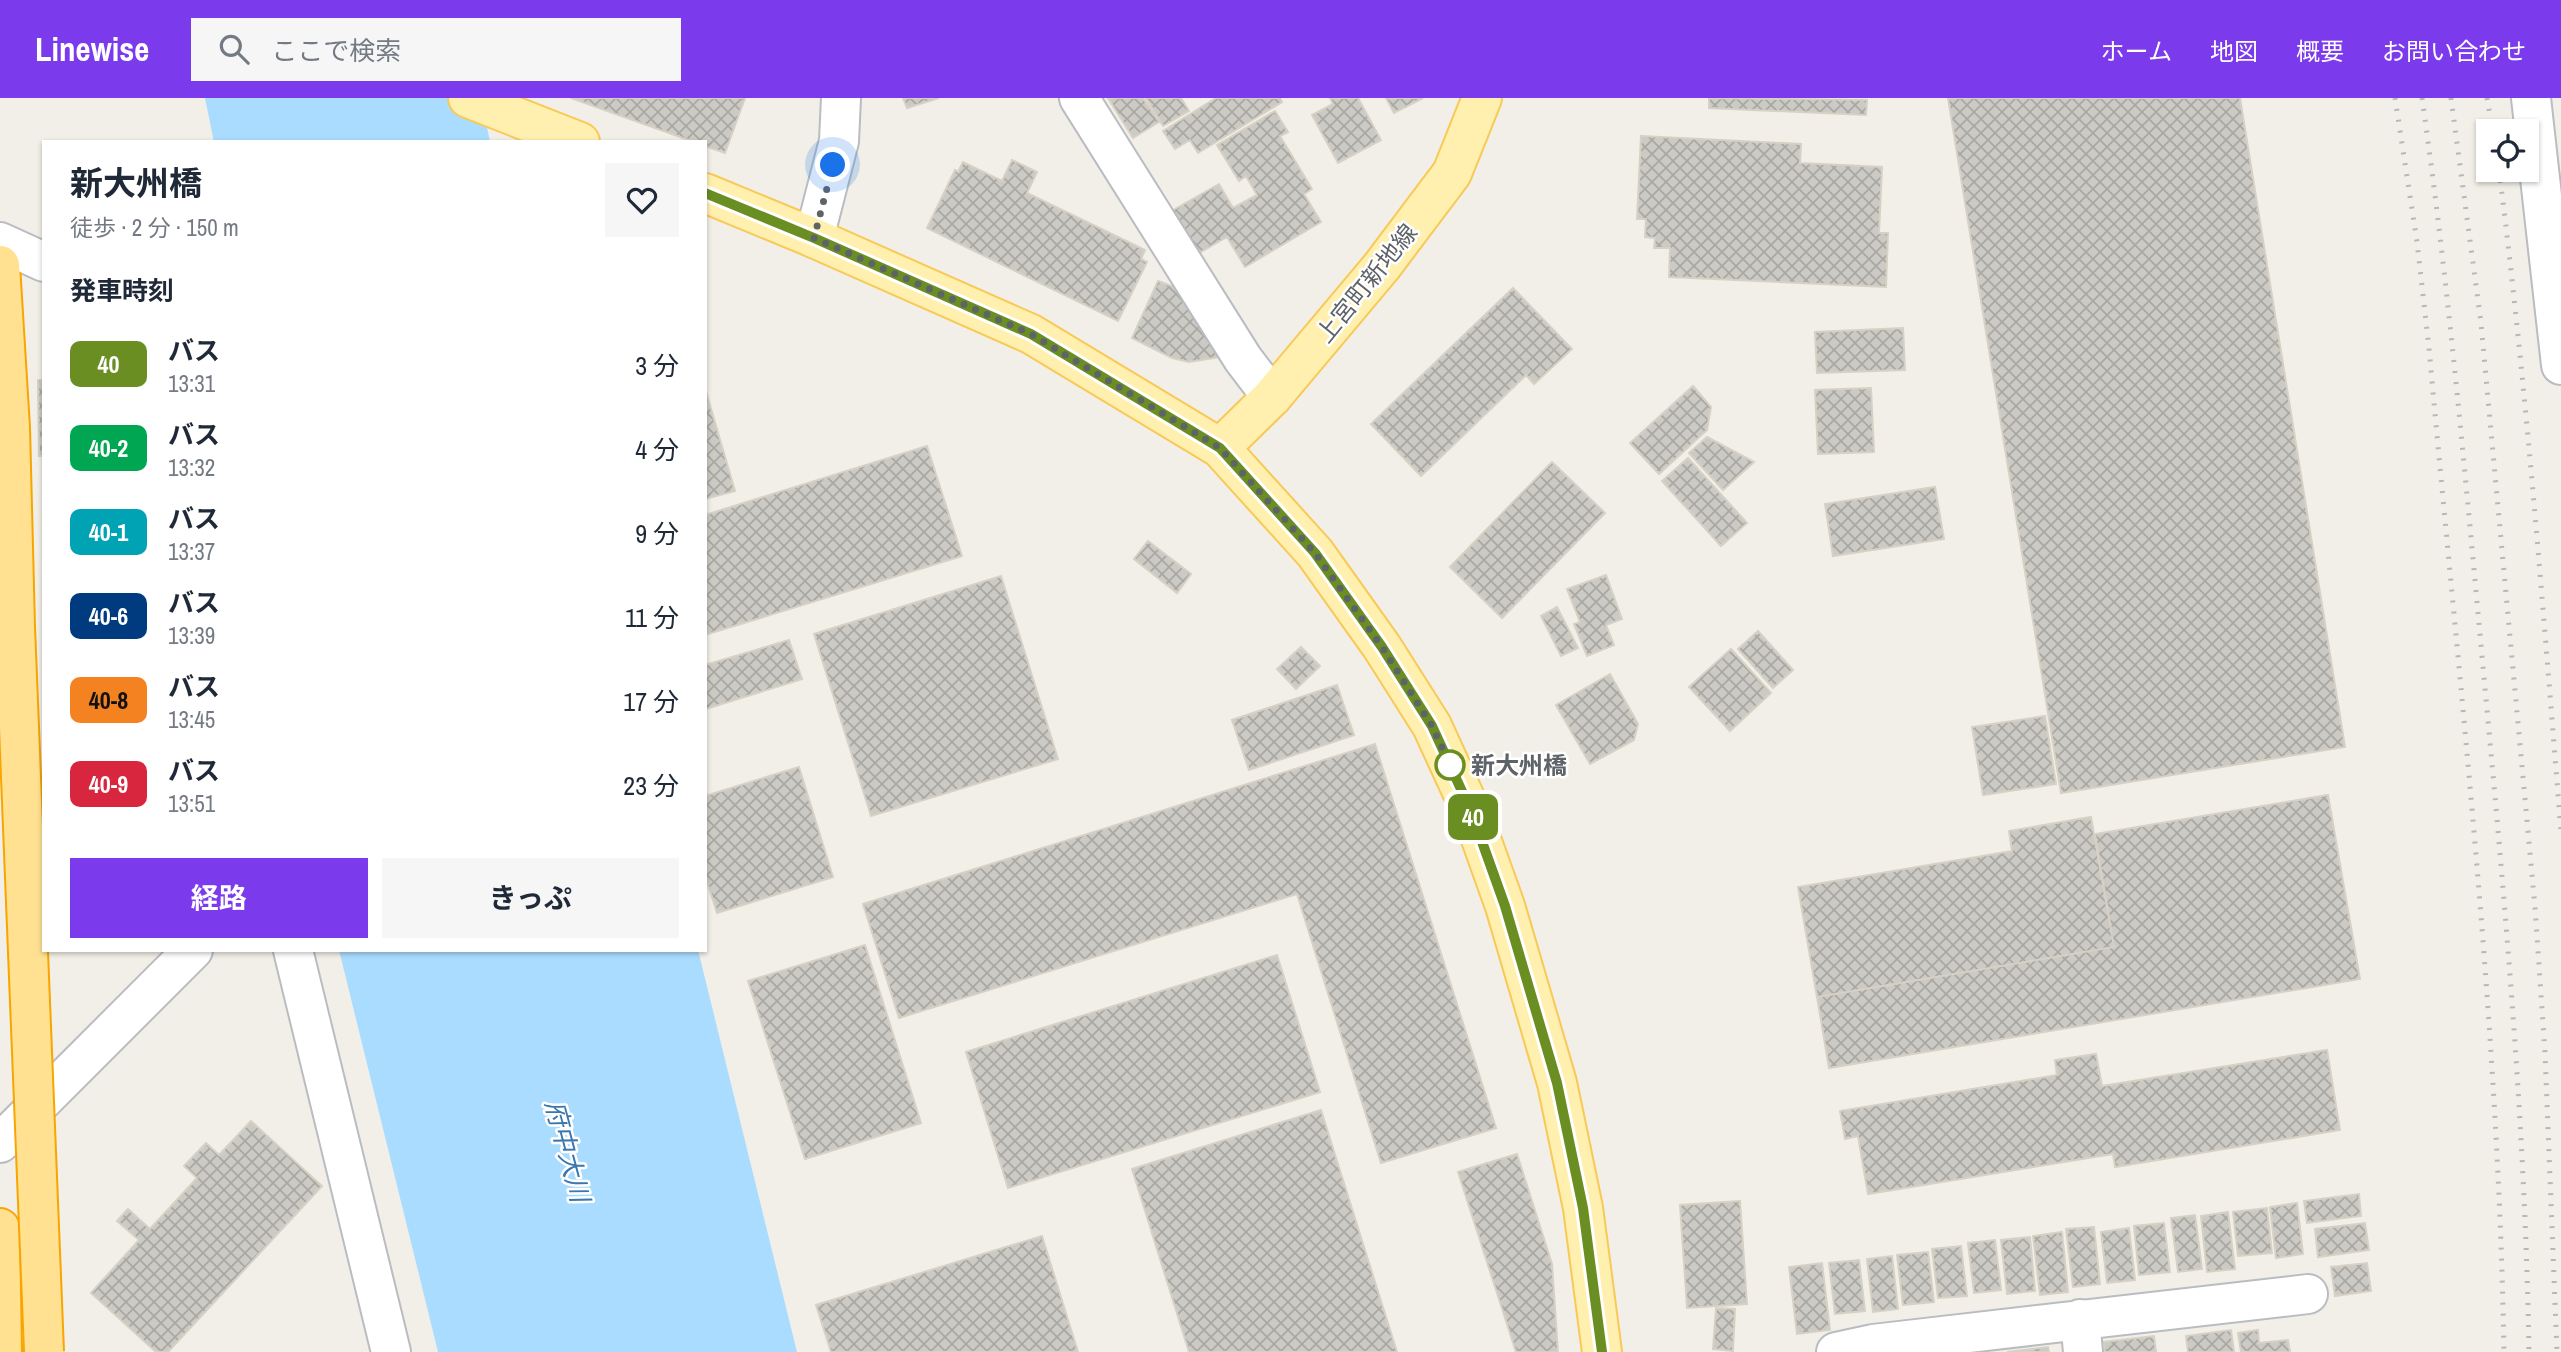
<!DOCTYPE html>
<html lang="ja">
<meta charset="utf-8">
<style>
:root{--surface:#fff;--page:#f6f6f7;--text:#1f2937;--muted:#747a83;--accent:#7c3aed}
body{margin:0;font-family:"Archivo Narrow","Noto Sans JP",sans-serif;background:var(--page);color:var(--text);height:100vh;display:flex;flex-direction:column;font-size:26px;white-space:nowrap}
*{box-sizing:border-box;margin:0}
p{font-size:23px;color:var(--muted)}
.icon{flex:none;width:38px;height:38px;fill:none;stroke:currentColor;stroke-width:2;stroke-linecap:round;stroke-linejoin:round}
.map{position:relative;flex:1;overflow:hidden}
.details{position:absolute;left:42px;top:42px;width:665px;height:812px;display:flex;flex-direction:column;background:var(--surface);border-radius:0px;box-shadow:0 2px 5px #0004}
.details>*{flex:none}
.badge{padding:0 14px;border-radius:10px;font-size:24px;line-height:46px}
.buttons{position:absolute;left:2476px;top:21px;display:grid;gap:14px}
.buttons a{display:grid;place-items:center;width:63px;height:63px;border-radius:0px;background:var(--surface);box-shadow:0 2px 5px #0004;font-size:35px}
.you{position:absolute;width:35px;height:35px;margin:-18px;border:5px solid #fff;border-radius:50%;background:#1a73e8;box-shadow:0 0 0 10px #1a73e833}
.map>.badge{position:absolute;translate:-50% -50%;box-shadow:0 0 0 4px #fff}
h2{padding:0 28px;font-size:26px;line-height:63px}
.round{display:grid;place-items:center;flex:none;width:74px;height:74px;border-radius:0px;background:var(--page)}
.head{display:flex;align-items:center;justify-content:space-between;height:119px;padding:0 28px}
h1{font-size:33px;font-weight:700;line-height:52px}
.cta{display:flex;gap:14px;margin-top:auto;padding:14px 28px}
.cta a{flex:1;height:80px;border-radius:0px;background:var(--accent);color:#fff;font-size:28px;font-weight:700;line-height:80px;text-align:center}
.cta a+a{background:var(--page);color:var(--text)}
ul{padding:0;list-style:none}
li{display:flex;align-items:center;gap:21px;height:84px;padding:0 28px}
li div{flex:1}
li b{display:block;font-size:26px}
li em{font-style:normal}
li .badge{min-width:77px;font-weight:700;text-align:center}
header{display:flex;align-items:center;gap:42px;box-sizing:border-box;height:98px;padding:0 35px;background:var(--accent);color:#fff}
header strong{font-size:33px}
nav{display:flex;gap:38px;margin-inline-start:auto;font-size:24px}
.search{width:490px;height:63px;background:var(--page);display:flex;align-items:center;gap:18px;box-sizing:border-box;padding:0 24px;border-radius:0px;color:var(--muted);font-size:26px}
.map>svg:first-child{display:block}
.water{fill:#aadcff}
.building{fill:url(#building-cross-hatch);stroke:#d7d1c5;stroke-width:2}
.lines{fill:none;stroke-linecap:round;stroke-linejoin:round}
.minor-casing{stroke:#b9bdc1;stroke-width:42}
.major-casing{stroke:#f9c958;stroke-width:42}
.highway-casing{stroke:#f9a500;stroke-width:42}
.minor{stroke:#fff;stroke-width:38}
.major{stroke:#fff0af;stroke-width:38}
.highway{stroke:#ffe191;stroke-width:38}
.rail{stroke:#b6b7b8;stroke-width:5;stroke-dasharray:2 9;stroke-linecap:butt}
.highway-bridge-casing{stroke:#f9a500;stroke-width:42;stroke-linecap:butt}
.highway-bridge{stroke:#ffe191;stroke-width:38}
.line-casing{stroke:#fff;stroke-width:16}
.line{stroke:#6b8e23;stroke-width:10}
.walk{stroke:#5e6368;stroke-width:7;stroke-dasharray:0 12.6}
.stop-dot{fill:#fff;stroke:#6b8e23;stroke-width:3.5}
.labels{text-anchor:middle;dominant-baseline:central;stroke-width:5;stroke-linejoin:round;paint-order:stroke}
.street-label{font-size:24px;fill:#5e6368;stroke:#fff}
.stop-label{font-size:24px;font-weight:bold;fill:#5e6368;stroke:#fff;text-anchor:start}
.water-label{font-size:26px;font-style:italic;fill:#3c76af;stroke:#fff}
</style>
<header>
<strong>Linewise</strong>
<div class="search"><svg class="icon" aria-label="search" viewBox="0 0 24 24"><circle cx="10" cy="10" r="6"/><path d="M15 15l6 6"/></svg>ここで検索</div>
<nav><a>ホーム</a><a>地図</a><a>概要</a><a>お問い合わせ</a></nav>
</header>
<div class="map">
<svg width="2561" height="1254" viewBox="0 0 2561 1254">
<defs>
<pattern id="building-cross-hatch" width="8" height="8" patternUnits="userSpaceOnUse" patternTransform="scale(1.75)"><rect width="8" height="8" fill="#cccac4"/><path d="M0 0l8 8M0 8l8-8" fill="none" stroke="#a9a8a3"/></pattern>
</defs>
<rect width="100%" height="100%" fill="#f1efe7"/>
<path class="water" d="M205,0H481L490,44H214Z
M339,852H698L797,1254H438Z"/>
<path class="building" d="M571,0H745L725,55L705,48V44H694Z
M903,0H939L907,10Z
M1108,0H1143L1159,24L1133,40Z
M1146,0H1181L1189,13L1163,28Z
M1216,0H1280L1282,4L1198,55L1190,42L1175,51L1163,33Z
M1330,0H1358L1381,42L1338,65L1312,17L1333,6Z
M1386,0H1423L1394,15Z
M1709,0L1867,2L1866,17L1709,10Z
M1948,0H2240L2345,649L2061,695Z
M1275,13L1288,34L1280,38L1312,91L1304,96L1321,124L1245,169L1227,139L1194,158L1168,115L1219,86L1233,110L1257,97L1246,78L1239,83L1217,47Z
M1641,38L1801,46L1800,65L1882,69L1879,135H1888L1886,189L1669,179L1670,150H1654L1655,140L1645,139L1646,121H1637Z
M1012,62L1037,74L1027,95L1145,152L1141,161L1147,164L1118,223L927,130L955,72L958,74L963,64L1002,83Z
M1158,183L1180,191L1220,259L1189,264L1172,260L1132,240Z
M1513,190L1572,251L1534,286L1526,277L1421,378L1371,326Z
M1903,230L1905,272L1817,275L1815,234Z
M38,282H44V358H39Z
M1693,288L1711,309L1707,332L1659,376L1630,345Z
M705,290L735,393L705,401Z
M1871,290L1874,354L1818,356L1815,292Z
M1707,339L1754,364L1723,392L1689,355Z
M927,348L962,458L705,537V417Z
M1688,360L1747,425L1721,448L1662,383Z
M1552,364L1605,415L1502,520L1450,469Z
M1935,389L1944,441L1833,458L1825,406Z
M1148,443L1191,476L1177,495L1134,461Z
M1606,477L1622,521L1606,527L1614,547L1587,558L1574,526L1580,524L1567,491Z
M1001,478L1058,661L871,718L814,536Z
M1557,509L1578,550L1561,558L1541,518Z
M1758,533L1793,572L1773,590L1738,551Z
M789,542L802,581L706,611L705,567Z
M1301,549L1320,568L1296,591L1277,571Z
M1731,551L1771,595L1730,633L1689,589Z
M1610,576L1638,626L1634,642L1590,666L1556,607Z
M1337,587L1354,637L1249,672L1232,622Z
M2045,618L2056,686L1983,697L1972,629Z
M1375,646L1496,1030L1381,1065L1297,796L899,920L863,806Z
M799,669L833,779L717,815L705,777V698Z
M2328,697L2360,881L1829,970L1817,899L2114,849L2095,736Z
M2091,719L2114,849L1817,899L1798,789L2012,753L2009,733Z
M865,847L921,1025L805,1061L748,883Z
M1277,857L1320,994L1008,1090L966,954Z
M2327,952L2340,1032L2115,1069L2113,1056L1868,1096L1858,1038L1845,1041L1840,1013L2057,977L2055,962L2096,956L2102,988Z
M1321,1012L1397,1254H1189L1132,1071Z
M251,1023L322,1088L168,1254H156L91,1195L139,1142L117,1123L128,1111L150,1131L197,1080L184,1068L206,1045L219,1057Z
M1517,1056L1552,1166L1558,1254H1516L1458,1074Z
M2359,1096L2361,1118L2307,1125L2304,1103Z
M1740,1103L1747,1206L1687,1210L1680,1107Z
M2297,1105L2303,1156L2276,1160L2270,1109Z
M2267,1110L2272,1155L2238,1158L2233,1114Z
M2228,1114L2235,1171L2207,1174L2201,1118Z
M2195,1117L2202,1171L2178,1174L2171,1120Z
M2164,1125L2170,1174L2139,1177L2134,1128Z
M2365,1125L2369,1152L2318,1159L2315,1131Z
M2094,1129L2100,1186L2073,1189L2066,1131Z
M2129,1130L2135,1182L2107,1185L2101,1134Z
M2062,1134L2068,1194L2040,1197L2033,1138Z
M1042,1138L1078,1254H831L816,1207Z
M2030,1139L2035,1193L2007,1196L2001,1142Z
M1995,1142L2001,1192L1974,1195L1968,1145Z
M1961,1148L1967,1198L1938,1200L1932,1151Z
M1928,1154L1934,1204L1903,1207L1897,1157Z
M1892,1158L1898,1211L1873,1214L1867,1161Z
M1859,1162L1865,1213L1835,1216L1829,1165Z
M1822,1165L1830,1232L1797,1236L1789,1169Z
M2367,1165L2371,1193L2335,1198L2331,1169Z
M1716,1210L1735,1211L1733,1253L1713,1251Z
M2231,1232L2234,1254H2188L2186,1238Z
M2258,1232L2259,1245L2288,1242L2290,1254H2241L2238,1235Z
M2154,1238L2156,1254H2105L2104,1244Z
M2048,1249L2049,1254H2007Z"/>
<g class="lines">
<defs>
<path id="minor" d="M1079,0L1243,261L1272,299
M2531,0L2561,267
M814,140L839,43L841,0
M0,144L44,164
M293,852L391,1254
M0,1045L193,852
M2080,1221L2083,1254
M1836,1254L1873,1246L2308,1196"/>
<path id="major" d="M468,0L580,44
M705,95L814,140L1031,236L1220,350L1315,455L1382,549L1432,628L1471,713L1505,808L1557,985L1583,1110L1602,1254
M1220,350L1272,299L1382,168L1452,75L1482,0"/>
<path id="highway" d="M0,167L10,330
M0,1130L2,1254"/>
</defs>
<use href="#minor" class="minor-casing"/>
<use href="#major" class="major-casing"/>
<use href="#highway" class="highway-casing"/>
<use href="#minor" class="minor"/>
<use href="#major" class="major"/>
<use href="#highway" class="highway"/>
<path class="rail" d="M2395,0L2417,144L2429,250C2459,584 2498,918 2504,1254
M2422,0C2448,182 2464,365 2481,547C2503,783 2525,1017 2529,1254
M2451,0L2481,225L2535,809L2545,955L2557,1254
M2487,0L2493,33
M2499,72C2527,292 2543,513 2561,733"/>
<defs>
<path id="highway-bridge" d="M10,330L15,529L44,1254"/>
</defs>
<use href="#highway-bridge" class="highway-bridge-casing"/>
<use href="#highway-bridge" class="highway-bridge"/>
</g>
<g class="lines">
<defs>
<path id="line" d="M705,95L814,140L1031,236L1220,350L1315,455L1382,549L1432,628L1471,713L1505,808L1557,985L1583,1110L1602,1254"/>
</defs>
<use href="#line" class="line-casing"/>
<use href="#line" class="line"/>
<path class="walk" d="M833,67L814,140L1031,236L1220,350L1315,455L1382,549L1432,628L1452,671L1450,667"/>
</g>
<circle class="stop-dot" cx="1450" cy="667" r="14"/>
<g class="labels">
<g class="street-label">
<text transform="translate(1366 185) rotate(-51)">上宮町新地線</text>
</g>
<g class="stop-label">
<text x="1471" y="667">新大州橋</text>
</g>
<g class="water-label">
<text transform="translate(568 1053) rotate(75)">府中大川</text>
</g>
</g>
</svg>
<div class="buttons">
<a><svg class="icon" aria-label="locate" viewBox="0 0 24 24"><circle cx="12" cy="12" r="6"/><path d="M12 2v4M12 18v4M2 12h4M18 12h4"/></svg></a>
</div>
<div class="you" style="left:833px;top:67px"></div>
<b class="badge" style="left:1473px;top:719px;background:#6b8e23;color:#fff">40</b>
<section class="details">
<div class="head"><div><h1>新大州橋</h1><p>徒歩 · 2 分 · 150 m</p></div><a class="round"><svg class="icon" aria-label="heart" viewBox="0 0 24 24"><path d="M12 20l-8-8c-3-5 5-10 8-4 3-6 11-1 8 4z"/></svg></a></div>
<h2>発車時刻</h2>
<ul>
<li><span class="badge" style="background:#6b8e23;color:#fff">40</span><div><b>バス</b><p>13:31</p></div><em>3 分</em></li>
<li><span class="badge" style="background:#00a651;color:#fff">40-2</span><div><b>バス</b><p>13:32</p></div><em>4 分</em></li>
<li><span class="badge" style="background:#00a3b4;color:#fff">40-1</span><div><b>バス</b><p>13:37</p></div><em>9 分</em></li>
<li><span class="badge" style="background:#003b80;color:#fff">40-6</span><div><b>バス</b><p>13:39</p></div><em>11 分</em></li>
<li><span class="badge" style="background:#f58220;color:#111">40-8</span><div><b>バス</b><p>13:45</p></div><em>17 分</em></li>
<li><span class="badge" style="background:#d7263d;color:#fff">40-9</span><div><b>バス</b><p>13:51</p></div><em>23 分</em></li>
</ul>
<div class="cta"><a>経路</a><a>きっぷ</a></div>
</section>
</div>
